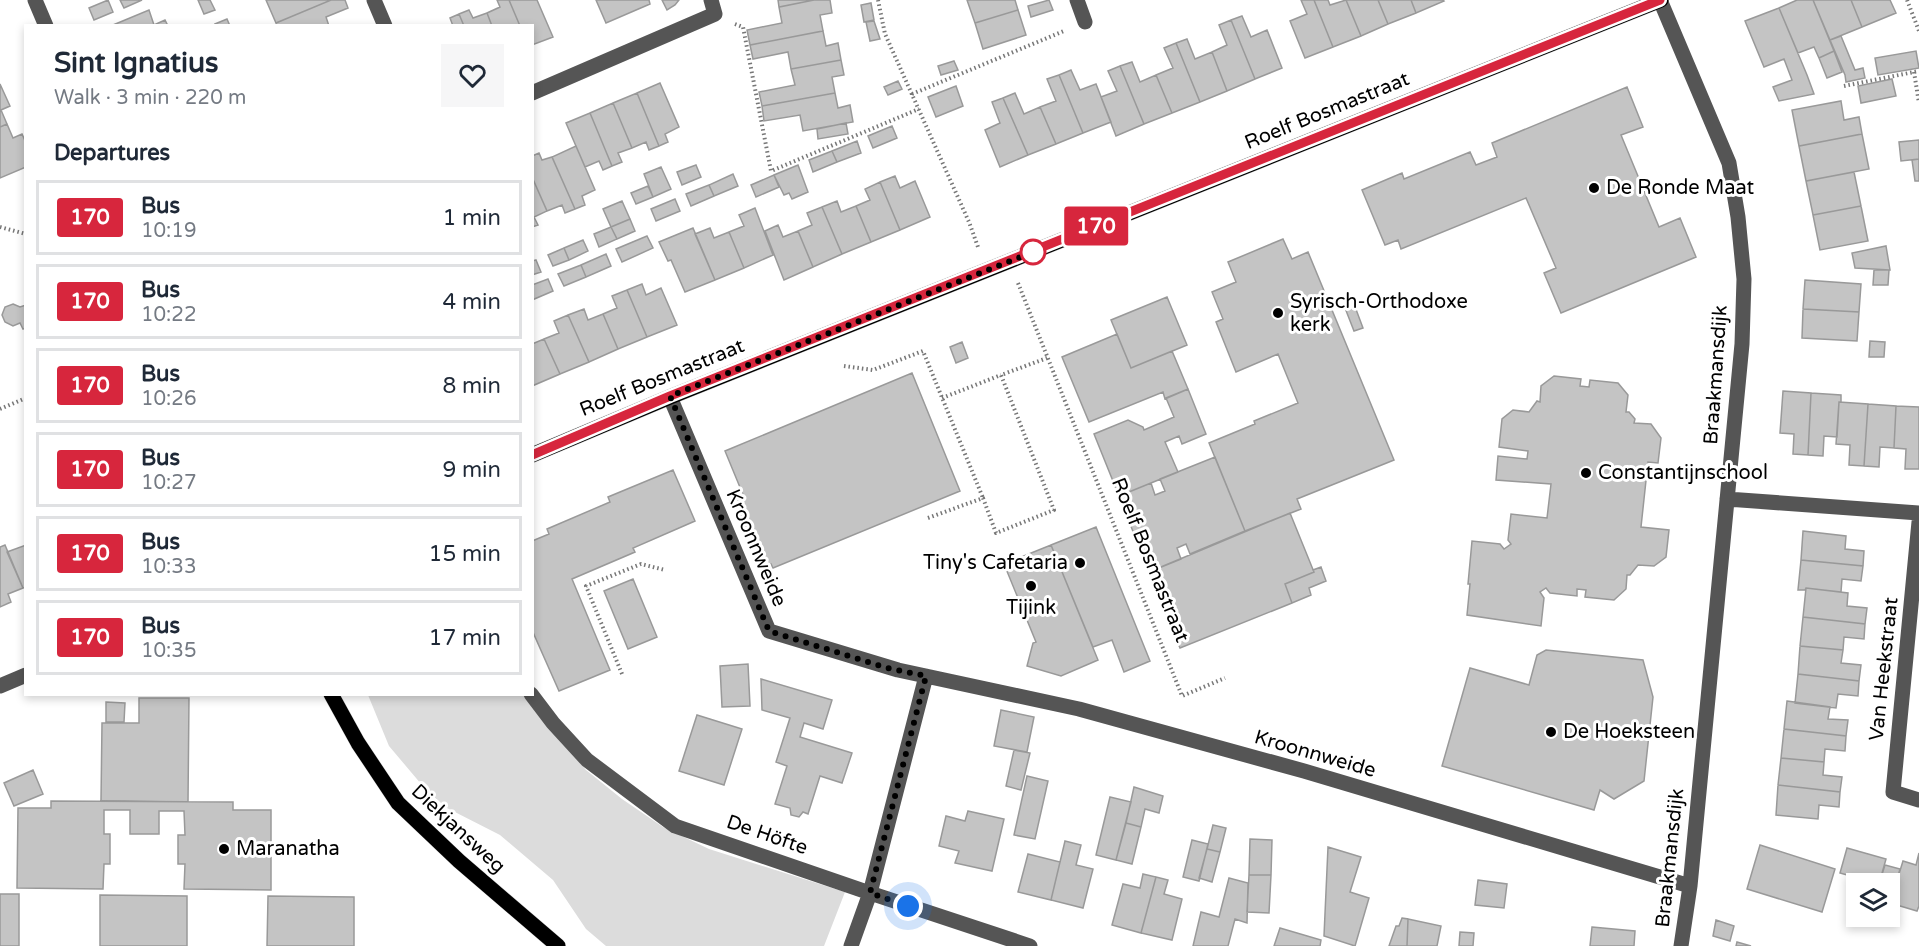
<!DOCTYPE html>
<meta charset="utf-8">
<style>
:root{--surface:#fff;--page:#f6f6f7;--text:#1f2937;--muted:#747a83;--line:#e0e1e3}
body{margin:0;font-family:"Varela Round",sans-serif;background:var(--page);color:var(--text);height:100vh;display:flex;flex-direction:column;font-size:22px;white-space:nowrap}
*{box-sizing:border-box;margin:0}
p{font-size:20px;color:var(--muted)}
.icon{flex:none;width:33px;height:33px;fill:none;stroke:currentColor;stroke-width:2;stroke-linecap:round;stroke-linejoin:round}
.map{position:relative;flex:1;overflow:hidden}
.details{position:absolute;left:24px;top:24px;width:510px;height:672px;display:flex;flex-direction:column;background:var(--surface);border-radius:0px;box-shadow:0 3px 9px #0003}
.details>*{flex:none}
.badge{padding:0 12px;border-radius:4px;font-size:21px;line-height:39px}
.controls{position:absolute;left:1846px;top:873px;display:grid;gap:12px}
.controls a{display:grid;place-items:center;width:54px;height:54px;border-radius:0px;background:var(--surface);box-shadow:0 3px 9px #0003;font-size:30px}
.you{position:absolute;width:30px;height:30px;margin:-15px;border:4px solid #fff;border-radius:50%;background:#1a73e8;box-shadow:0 0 0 9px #1a73e833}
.map>.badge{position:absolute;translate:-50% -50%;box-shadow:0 0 0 3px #fff}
h2{padding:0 30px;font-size:22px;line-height:54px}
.round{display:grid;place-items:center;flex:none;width:63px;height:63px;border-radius:0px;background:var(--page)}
.summary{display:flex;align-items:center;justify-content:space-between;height:102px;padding:0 30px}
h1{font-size:28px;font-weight:700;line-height:45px}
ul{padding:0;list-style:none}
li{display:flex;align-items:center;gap:18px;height:75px;margin:0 12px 9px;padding:0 18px;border:3px solid var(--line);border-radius:0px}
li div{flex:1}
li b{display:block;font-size:22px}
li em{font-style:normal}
li .badge{min-width:66px;font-weight:700;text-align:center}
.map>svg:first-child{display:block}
.green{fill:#dcdcdc}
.building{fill:#c4c4c4;stroke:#999;stroke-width:1.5}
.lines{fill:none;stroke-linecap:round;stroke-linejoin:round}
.major-casing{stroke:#dbdbdb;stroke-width:16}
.path{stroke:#777;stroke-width:4;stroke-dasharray:1.5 3;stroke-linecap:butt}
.minor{stroke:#555;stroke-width:15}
.major{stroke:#000;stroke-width:15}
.line-casing{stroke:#fff;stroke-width:14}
.line{stroke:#d7263d;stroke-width:9}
.walk{stroke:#000;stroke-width:6;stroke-dasharray:0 10.8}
.poi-dot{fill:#000;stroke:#fff;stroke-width:2}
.stop-dot{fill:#fff;stroke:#d7263d;stroke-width:3}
.labels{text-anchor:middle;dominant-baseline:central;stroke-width:6;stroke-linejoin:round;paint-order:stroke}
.street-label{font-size:20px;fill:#000;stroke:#fff}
.poi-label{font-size:20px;fill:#000;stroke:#fff;text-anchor:start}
</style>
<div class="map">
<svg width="1919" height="946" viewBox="0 0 1919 946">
<rect width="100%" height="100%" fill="#fff"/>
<path class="green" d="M368,695H523L586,770L622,799L663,827L709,849L845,892L824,946H606L586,929L553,880L500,835L447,808L427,791L389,746Z"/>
<path class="building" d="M108,0L113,12L94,20L89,8Z
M120,0H142L124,8Z
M198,0H210L215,10L204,14Z
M266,0H331L276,23Z
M331,0H345L348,8L326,17L329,26H277L276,23Z
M497,0H509L520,26H492L487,13L500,7Z
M509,0H537L553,37L532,45V26H520Z
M596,0H649L650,4L606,23Z
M662,0H679L675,5L667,10Z
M778,0H814L779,7Z
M814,0H830L832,13L820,15L823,31L750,45L747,30L782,23L779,7Z
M967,0H1015L1018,10L975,23Z
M1049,0L1053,10L1031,17L1028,6Z
M1301,0H1314L1333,47L1305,58L1290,21L1307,14Z
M1314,0H1328L1330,5L1346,0L1361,36L1333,47Z
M1346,0H1378L1388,24L1361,36Z
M1378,0H1411L1416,13L1388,24Z
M1411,0H1443L1444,1L1416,13Z
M1797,0H1813L1834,51L1819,58L1814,47L1798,53L1779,8Z
M1813,0H1851L1862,27L1830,40Z
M1851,0H1890L1896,13L1862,27Z
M871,3L874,20L864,22L861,5Z
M1779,8L1807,75L1814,94L1779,101L1773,87L1792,80L1784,59L1764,67L1745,21Z
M149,10L154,25L165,20L168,26L113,25Z
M469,10L473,18L487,13L492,26H464L459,14Z
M1018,10L1026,35L983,49L975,23Z
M459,14L464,26H453L450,18Z
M1242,16L1251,37L1267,30L1282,68L1255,79L1231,20Z
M227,19L230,26H216L215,24Z
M1231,20L1255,79L1227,91L1212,52L1227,45L1219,25Z
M874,21L880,39L870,41L866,22Z
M823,31L826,46L838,43L841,60L791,69L788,52L753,59L750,45Z
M1841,36L1855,70L1863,68L1865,78L1846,82L1845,75L1830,40Z
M1187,39L1195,59L1212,52L1227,91L1200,102L1176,43Z
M1176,43L1200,102L1172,113L1156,75L1173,68L1164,48Z
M1834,51L1842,72L1827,78L1819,58Z
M1916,51L1919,68L1878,75L1875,58Z
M841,60L844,75L832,77L835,93L762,106L759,92L795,85L791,69Z
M954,61L958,70L941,75L938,66Z
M1132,62L1140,82L1156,75L1172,113L1144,124L1120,66Z
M1120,66L1144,124L1116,136L1101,97L1117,91L1108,71Z
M1071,70L1080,90L1096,84L1111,122L1083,133L1059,75Z
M1059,75L1083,133L1056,144L1040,107L1056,101L1047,79Z
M1892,79L1896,96L1861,103L1858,86Z
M898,81L902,89L888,95L884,87Z
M660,83L679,127L665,134L668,142L659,146L637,93Z
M0,84L10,106L1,110L7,124L0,127Z
M956,86L963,106L936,117L928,97Z
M1627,87L1643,127L1621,135L1659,227L1680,218L1696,257L1561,313L1544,273L1556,268L1526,198L1401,249L1398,240L1385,245L1362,190L1402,173L1404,179L1470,152L1476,165L1497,157L1492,143Z
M637,93L659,146L649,150L646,142L632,148L613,103Z
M835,93L838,108L850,105L853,122L803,131L800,115L764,121L762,106Z
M1015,93L1024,114L1040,107L1056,144L1028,155L1003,98Z
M1003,98L1028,155L1000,167L985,130L1000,123L992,102Z
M1841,101L1844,120L1859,117L1862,134L1799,146L1792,110Z
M613,103L632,148L618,153L622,162L612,166L590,113Z
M590,113L612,166L603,170L599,161L585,167L566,123Z
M846,123L848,134L818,139L817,129Z
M7,124L13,138L22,134L26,143V167L0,178V127Z
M892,126L897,138L873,148L868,136Z
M1862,134L1869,169L1806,181L1799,146Z
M1919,140V159L1901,161L1899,142Z
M857,141L861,153L837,162L832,151Z
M576,146L595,190L582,196L585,205L575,209L552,157Z
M832,151L837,162L813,172L809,160Z
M539,153L542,160L552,157L575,209L565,213L562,205L547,211L532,177V156Z
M1919,159V181H1915L1912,160Z
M696,165L701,177L682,185L677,172Z
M798,165L808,192L792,199L789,193L784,195L774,175Z
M661,167L671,189L653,197L644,174Z
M1854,172L1861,206L1813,215L1806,181Z
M733,174L738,186L714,196L709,185Z
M774,175L779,187L756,197L751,185Z
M895,176L900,188L915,181L930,217L900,230L880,182Z
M532,177L547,211L534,217L538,225L532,227Z
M880,182L900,230L871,242L856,206L870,200L865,189Z
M709,185L714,196L691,206L686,194Z
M648,186L653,197L636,204L631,193Z
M675,199L680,211L656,221L651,209Z
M622,201L630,219L611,227L603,209Z
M837,201L841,212L856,206L871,242L842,254L822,207Z
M1861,206L1868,241L1820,250L1813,215Z
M822,207L842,254L813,267L798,231L812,225L807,213Z
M755,208L773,255L744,268L729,232L744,226L739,215Z
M630,219L635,231L617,239L611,227Z
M778,225L783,237L798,231L813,267L784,280L765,231Z
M611,227L617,239L599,247L594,234Z
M693,228L715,280L685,292L671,260L668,261L659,242Z
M710,228L714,238L729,232L744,268L715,280L695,234Z
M647,236L653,248L622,262L616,249Z
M1283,239L1292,259L1308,252L1394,460L1297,499L1301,509L1245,531L1209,443L1255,424L1254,421L1298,403L1278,354L1236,372L1216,322L1223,319L1212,292L1236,282L1228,262Z
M583,240L588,251L569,260L564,248Z
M1886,246L1890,270L1855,268L1852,253Z
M564,248L569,260L553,266L548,255Z
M606,254L611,266L586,277L581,265Z
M536,260L541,272L532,275V261Z
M581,265L586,277L564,286L558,274Z
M1874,270H1889L1888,285H1873Z
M548,279L553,291L532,300V285Z
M1805,280L1861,284L1859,312L1803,309Z
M642,284L646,295L661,288L677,325L647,337L627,290Z
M627,290L647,337L618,349L603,314L617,308L612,296Z
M1167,297L1187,345L1131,368L1111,320Z
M13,304L20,307L26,305V328L23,329L20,323L13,326L5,322L2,315L5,307Z
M1354,304L1363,328L1354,331L1345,308Z
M584,309L588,320L603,314L618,349L589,362L568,315Z
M1803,309L1859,312L1857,341L1802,338Z
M568,315L589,362L560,374L544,339L559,333L554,321Z
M1117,334L1131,368L1172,351L1188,389L1165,399L1163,392L1089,422L1062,357Z
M544,339L560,374L532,386V344Z
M1870,341L1885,342L1884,357H1869Z
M962,342L968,358L956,363L950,347Z
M912,373L960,491L773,568L771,564L762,568L734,501L744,497L725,451Z
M1554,376L1581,379L1580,386L1589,387L1590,380L1618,383L1628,395L1626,412H1629L1635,419L1634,423L1651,424L1661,438L1658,463L1648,462L1641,527L1669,530L1666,557L1654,566L1638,565L1630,575H1627L1626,589L1614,600L1585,597L1586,590L1577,589V596L1550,593L1546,588L1540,592L1544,598L1541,626L1467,615L1470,584H1468L1472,541L1500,544L1504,549L1511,544L1508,540L1511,514L1547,518L1551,484L1496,480L1498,456L1527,459L1528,451L1499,447L1502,419L1513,410L1529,412L1537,401L1540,402L1541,386Z
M1188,389L1206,434L1182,444L1179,436L1165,442L1178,472L1119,496L1094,434L1128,420L1143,427L1144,430L1174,417L1166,398Z
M1783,391L1811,393L1808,455L1793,454L1794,434L1780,433Z
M1811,393L1841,395V402H1839L1837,437L1824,436L1823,456L1808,455Z
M1839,402L1868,404L1864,466L1849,465L1850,445L1836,444Z
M1868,404L1896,406L1894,448L1880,447L1879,467L1864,466Z
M1896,406L1919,407V469H1905L1906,449L1894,448Z
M1215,457L1245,531L1190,554L1186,544L1177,548L1181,559L1149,572L1119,496L1151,483L1155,495L1165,491L1160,479Z
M673,470L695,521L633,548L635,552L572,579L610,670L559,691L532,630V541L549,534L547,529L610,502L608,497Z
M1290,513L1314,572L1285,584L1292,603L1180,648L1149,572Z
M1096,527L1150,661L1124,672L1112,640L1093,647L1051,545Z
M1803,531L1846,536L1845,549L1864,551L1863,566L1801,560Z
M5,545L23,588L8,594L11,602L0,607V547Z
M26,545V587L23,588L7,552Z
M1051,545L1098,660L1061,676L1027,666L1033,643L1036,642L1004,564Z
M1801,560L1863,566L1861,581L1842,579L1841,592L1806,588L1805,590H1798Z
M1321,567L1326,581L1309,588L1311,595L1292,603L1285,584L1314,572L1313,570Z
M633,579L657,637L628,649L604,591Z
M1806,588L1848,593L1847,606L1867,608L1865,624L1803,617Z
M1803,617L1865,624L1864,639L1844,637L1843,650L1800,646Z
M1800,646L1843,650L1841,663L1861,665L1859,681L1798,674Z
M1546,650L1643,660L1653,697L1644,781L1614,799L1600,790L1594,810L1442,766L1470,668L1529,685L1537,655Z
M748,664L750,706L722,707L720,666Z
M1798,674L1859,681L1858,696L1838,694L1836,708L1795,703Z
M761,679L832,700L823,729L804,723L800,737L852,753L842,783L820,776L808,814L803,812L799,817L791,815L790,808L775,804L787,766L776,762L790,718L762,710Z
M139,698H189L188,802L101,801L102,723H139Z
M1787,701L1830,707L1828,719L1848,720L1846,736L1784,729Z
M106,702L125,703L124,722H106Z
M1001,710L1034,717L1027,752L994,746Z
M697,715L742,729L724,785L679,771Z
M1784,729L1846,736L1845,751L1825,749L1824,762L1781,758Z
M1014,750L1030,753L1021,790L1006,786Z
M1781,758L1824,762L1823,775L1842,777L1840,792L1778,785Z
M33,770L43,794L14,806L4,783Z
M1027,776L1048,781L1035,839L1014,835Z
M1778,785L1840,792L1839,807L1819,805L1818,819L1776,815Z
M1134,787L1163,796L1159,813L1145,809L1141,827L1126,823Z
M1110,797L1131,802L1116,860L1096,855Z
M51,801L233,802V810H271V890L184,889L185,864H178V835H185L184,811H159V834H130V810H104V834H110V864H104L103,889L17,888L18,808H51Z
M968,811L1004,819L992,871L955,863L959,851L939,846L946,816L965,821Z
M1126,823L1141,827L1132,864L1116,860Z
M1213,825L1226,828L1220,852L1207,849Z
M1250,839L1272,840L1271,875H1249Z
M1192,840L1208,844L1199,881L1183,877Z
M1065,841L1081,845L1076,865L1093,869L1083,908L1051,900Z
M1760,845L1835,869L1822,912L1747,889Z
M1328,847L1361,857L1350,892L1369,898L1355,946L1324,936Z
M1847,848L1886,859L1879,884H1867L1868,881L1840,873Z
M1207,849L1220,852L1212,882L1199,878Z
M1919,853V906L1917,911L1890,903L1903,861L1916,865Z
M1028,854L1060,862L1051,900L1018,892Z
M1885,865L1900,869L1892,896L1890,895V884H1879Z
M1143,874L1156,877L1141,933L1112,925L1123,884L1140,888Z
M1249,875H1271L1269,913L1247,912Z
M1156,877L1168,880L1164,894L1182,899L1172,940L1141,933Z
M1229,878L1248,883L1247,923L1235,919L1228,946H1193L1201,912L1219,917Z
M1478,880L1507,884L1504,908L1475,905Z
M0,894H19V946H0Z
M100,895L187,896V946H100Z
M268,896L354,897V946H267Z
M1402,918L1408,919L1407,946H1389L1396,926H1399Z
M1408,919L1441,926L1437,946H1407Z
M1716,920L1734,926L1730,941L1713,936Z
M1592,927L1635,931L1634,946H1590Z
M1280,928L1321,940L1320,946H1274Z
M1460,932L1474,933L1473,946H1459Z
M1737,942L1751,946H1736Z"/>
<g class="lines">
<defs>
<path id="major" d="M532,455L670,397L1661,0
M331,694L358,743L398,803L459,861L558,946"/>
</defs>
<use href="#major" class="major-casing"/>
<path class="path" d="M878,0L885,34L969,222L978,247
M1907,0L1919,31
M735,24L743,27L771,171L919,109
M1914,72L1919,103
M1844,86L1919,71
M912,94L1064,31
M0,227L26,234
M1018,283L1182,696L1225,678
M844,366L873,370L923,351L983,498
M942,398L1001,375
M0,409L26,398
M928,518L983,498L996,533L1054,510L1001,375L1047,358
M622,674L586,586L641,564L665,570"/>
<path class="minor" d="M35,0L46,26
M374,0L385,26
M1077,0L1085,22
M1660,0L1729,163L1738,217L1744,279L1742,344L1690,886L1681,946
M532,93L715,14L711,0
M670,397L769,631L898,670L1079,709L1304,771L1690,886
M1727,499L1919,513
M1919,522L1893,792L1919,800
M0,686L26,675
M531,694L553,723L587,760L675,826L870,893L1030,946
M851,946L870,893L926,676"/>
<use href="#major" class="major"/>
</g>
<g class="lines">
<defs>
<path id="line" d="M532,455L670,396L1660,0"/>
</defs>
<use href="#line" class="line-casing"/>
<use href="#line" class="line"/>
<path class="walk" d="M908,906L870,893L926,676L887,668L769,631L670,396L1033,252"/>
</g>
<g class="poi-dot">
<circle cx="1594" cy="188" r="6"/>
<circle cx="1278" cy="313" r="6"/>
<circle cx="1586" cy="473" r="6"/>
<circle cx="1080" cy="563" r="6"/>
<circle cx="1031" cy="586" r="6"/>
<circle cx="1551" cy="732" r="6"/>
<circle cx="224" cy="849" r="6"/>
</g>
<circle class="stop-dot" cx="1033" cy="252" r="12"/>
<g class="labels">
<g class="street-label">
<text transform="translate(1327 111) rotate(-22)">Roelf Bosmastraat</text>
<text transform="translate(1716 375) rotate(-86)">Braakmansdijk</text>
<text transform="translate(662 378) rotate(-22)">Roelf Bosmastraat</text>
<text transform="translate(756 548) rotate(67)">Kroonnweide</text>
<text transform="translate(1150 560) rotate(68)">Roelf Bosmastraat</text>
<text transform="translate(1884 669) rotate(-84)">Van Heekstraat</text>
<text transform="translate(1315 754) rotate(16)">Kroonnweide</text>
<text transform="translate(458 829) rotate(43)">Diekjansweg</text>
<text transform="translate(767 835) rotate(19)">De Höfte</text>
<text transform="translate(1670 858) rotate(-84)">Braakmansdijk</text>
</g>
<g class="poi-label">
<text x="1606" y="188">De Ronde Maat</text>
<text x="1290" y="302">Syrisch-Orthodoxe<tspan x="1290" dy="23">kerk</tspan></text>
<text x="1598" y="473">Constantijnschool</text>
<text x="1068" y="563" text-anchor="end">Tiny's Cafetaria</text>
<text x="1031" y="608" text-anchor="middle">Tijink</text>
<text x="1563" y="732">De Hoeksteen</text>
<text x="236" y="849">Maranatha</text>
</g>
</g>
</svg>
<div class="controls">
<a><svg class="icon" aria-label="layers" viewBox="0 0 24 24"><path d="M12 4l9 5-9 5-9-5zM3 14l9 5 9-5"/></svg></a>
</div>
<div class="you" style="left:908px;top:906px"></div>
<b class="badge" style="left:1096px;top:226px;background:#d7263d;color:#fff">170</b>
<section class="details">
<div class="summary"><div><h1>Sint Ignatius</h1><p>Walk · 3 min · 220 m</p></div><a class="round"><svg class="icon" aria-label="heart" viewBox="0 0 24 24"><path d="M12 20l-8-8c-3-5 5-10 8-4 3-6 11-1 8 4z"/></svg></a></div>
<h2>Departures</h2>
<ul>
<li><span class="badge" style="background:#d7263d;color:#fff">170</span><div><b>Bus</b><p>10:19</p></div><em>1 min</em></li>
<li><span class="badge" style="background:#d7263d;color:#fff">170</span><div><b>Bus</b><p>10:22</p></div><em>4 min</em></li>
<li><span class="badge" style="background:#d7263d;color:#fff">170</span><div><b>Bus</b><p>10:26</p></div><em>8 min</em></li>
<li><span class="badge" style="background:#d7263d;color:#fff">170</span><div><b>Bus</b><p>10:27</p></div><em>9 min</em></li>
<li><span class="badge" style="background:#d7263d;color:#fff">170</span><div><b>Bus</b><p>10:33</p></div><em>15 min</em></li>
<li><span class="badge" style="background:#d7263d;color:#fff">170</span><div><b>Bus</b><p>10:35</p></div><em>17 min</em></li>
</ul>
</section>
</div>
